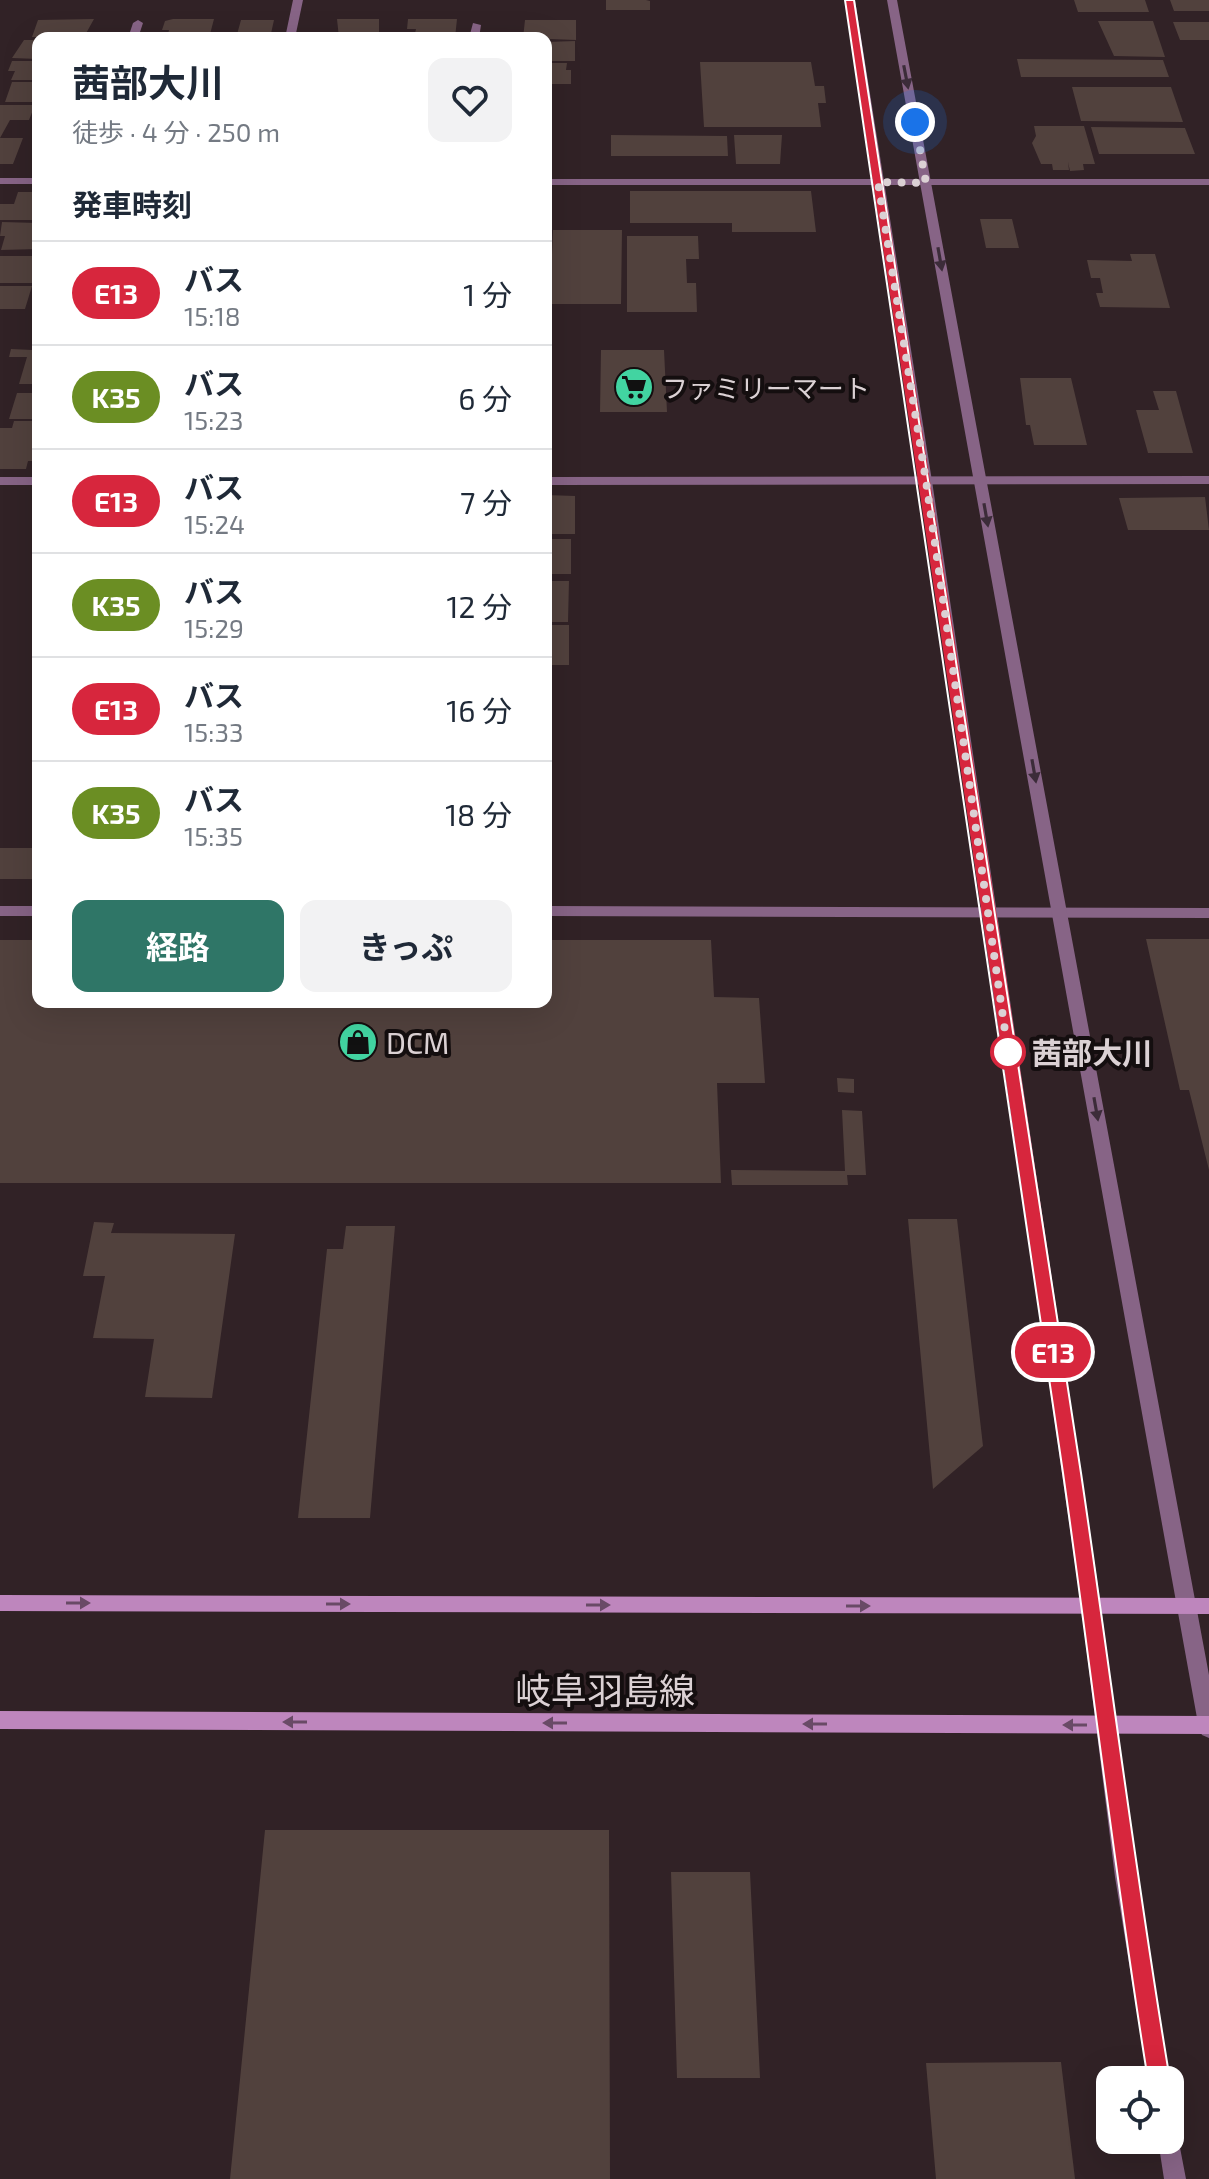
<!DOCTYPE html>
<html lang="ja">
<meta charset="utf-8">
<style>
:root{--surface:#fff;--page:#f2f2f3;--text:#1f2937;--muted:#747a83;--line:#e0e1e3;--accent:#2f7667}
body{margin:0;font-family:"Exo 2","Noto Sans JP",sans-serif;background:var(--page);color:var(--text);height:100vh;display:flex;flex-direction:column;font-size:30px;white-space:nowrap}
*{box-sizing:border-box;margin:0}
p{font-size:26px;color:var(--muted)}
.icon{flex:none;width:44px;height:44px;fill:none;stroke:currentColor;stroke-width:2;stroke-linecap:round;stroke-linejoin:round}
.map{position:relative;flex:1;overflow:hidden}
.panel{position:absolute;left:32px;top:32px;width:520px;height:976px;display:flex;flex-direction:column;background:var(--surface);border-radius:16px;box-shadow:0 8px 32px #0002}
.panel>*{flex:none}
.badge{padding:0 16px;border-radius:26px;font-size:28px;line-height:52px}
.buttons{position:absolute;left:1096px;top:2066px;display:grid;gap:16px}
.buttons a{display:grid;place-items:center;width:88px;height:88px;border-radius:16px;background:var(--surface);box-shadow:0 8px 32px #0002;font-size:40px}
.you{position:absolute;width:40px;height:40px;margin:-20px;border:6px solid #fff;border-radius:50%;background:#1a73e8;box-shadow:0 0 0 12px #1a73e833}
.map>.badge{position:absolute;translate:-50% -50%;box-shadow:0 0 0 4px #fff}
h2{padding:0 40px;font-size:30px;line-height:72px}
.round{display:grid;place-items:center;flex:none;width:84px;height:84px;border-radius:16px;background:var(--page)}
.head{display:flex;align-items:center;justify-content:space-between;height:136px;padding:0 40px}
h1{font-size:38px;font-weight:700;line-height:60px}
.primary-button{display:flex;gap:16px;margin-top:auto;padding:16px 40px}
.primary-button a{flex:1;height:92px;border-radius:16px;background:var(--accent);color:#fff;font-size:32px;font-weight:700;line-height:92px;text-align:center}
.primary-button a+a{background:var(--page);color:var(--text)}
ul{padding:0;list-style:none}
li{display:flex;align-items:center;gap:24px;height:104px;padding:0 40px;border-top:2px solid var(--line)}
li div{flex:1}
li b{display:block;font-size:30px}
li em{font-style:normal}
li .badge{min-width:88px;font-weight:700;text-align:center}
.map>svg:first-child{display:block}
.building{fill:#51413d}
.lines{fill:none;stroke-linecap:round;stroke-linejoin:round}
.minor{fill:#876486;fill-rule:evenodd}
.tertiary{fill:#876486;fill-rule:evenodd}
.secondary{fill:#be86bd;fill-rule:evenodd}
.oneway{fill:#3c2c39}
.oneway2{fill:#694a66}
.line{fill:#d7263d;stroke:#fff;stroke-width:2}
.walk{stroke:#dbd1d4;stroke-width:8;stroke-dasharray:0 14.4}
.stop-dot{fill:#fff;stroke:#d7263d;stroke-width:4}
.labels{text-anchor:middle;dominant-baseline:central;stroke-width:8;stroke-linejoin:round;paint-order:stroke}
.far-poi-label{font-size:26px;fill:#dbd1d4;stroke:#140e0f;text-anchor:start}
.poi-label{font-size:30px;fill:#dbd1d4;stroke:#140e0f;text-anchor:start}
.stop-label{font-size:30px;font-weight:bold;fill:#dbd1d4;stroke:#140e0f;text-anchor:start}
.near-street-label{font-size:36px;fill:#dbd1d4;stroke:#140e0f}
</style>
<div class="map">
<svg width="1209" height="2179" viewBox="0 0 1209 2179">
<rect width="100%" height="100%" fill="#312226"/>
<path class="building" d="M606,0H646L650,1V10H606Z
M1074,0H1145L1149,12H1078Z
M1170,0H1209V11H1174Z
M94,19L84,37H32L38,20Z
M173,19H214L209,38H167L169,30H162L165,21Z
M337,19H379V38H339Z
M408,19H457L455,38H414L416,29H407Z
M241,20H274L270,38H236Z
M525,20H576V40L523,38Z
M1098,21H1153L1165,57L1114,56Z
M1173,22H1209V40H1180Z
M24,40H38V59L12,58Z
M575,41V61H546V42Z
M1017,59L1163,60L1169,77H1021Z
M12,61H38V80H11L15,71H8Z
M700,62H811L815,86H824L826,103H818L821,127H704Z
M546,63H567L566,70H571V84H546Z
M12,82H38V102H5Z
M1072,87H1171L1183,122L1081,121Z
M0,105H35L29,120H10L0,138H23L13,164H0Z
M1034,126H1084L1095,164H1083L1084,170L1070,171L1068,162L1069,170H1053L1052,164H1041L1032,143L1036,136Z
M1091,127L1185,128L1195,154H1099Z
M611,135L727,136L728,156H611Z
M734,135H782L780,164H736Z
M630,191H811L816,232H732V223H630Z
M18,192H38V220H0V204H14Z
M980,219H1012L1019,248H986Z
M2,222L38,223V249L1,250L5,236H0Z
M553,230H622L621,304H550Z
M627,236H698L699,259H686L687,283H696L697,312H627Z
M1130,254H1155L1170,308L1100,307L1096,293H1103L1100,278H1091L1087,260L1132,261Z
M0,256H38L35,283H0Z
M0,286H32L25,309H0Z
M38,336V384H19L27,357H9L11,349L33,350Z
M601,350H664L667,412H600Z
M1020,378H1071L1087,445H1034L1030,425H1026Z
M1153,391H1176L1193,453H1148L1136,410H1159Z
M17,393H38V419H9Z
M38,420V461H28L26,469H0V428H12L14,421H36L35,427Z
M546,495L575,496V534H546Z
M1205,497L1209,530H1128L1119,498Z
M546,539H571V574H546Z
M546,581H569L568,622H546Z
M546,625H569V665H546Z
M0,848H38V879H0Z
M1146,939H1209V1170L1189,1090H1180Z
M0,940H38V1002H546V940H711L714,997L759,998L765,1083H717L721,1183H0Z
M837,1078L854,1079V1093L838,1092Z
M842,1110L862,1111L866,1175H847L848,1185H732L731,1170L845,1171Z
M908,1219H957L983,1446L933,1489Z
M94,1222L114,1223L111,1233L235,1234L212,1398L145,1397L154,1339L93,1338L105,1276H83Z
M346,1226H395L370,1518H298L327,1249H343Z
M265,1830H609L610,2179H230Z
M671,1872H750L760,2078H677Z
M1061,2062L1075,2179H936L926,2063Z"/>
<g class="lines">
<path class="minor" d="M293,0H303L295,38H285Z
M138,20L143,23L138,38H128L133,23Z
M473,23L481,25L479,38H469Z
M0,178H38V184H0Z
M546,179H1209V185H546Z
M1209,476V484L546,485V477Z
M0,477H38V485H0Z
M0,906H38V916H0Z
M546,906L1209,908V918L546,916Z"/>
<path class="tertiary" d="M845,0H855L932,481L1101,1606L1135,1877L1170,2080H1148L1115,1877L1081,1606L920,481Z
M887,0H897L1209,1675V1738L1202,1735L1199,1729Z
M1170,2129L1177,2132L1186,2179H1164L1158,2140H1170Z"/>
<path class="secondary" d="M0,1595L1209,1598V1614L0,1611Z
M0,1711L1209,1716V1734L0,1729Z"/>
</g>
<defs><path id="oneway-solid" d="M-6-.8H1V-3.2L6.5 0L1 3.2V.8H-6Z" transform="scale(2)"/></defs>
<g class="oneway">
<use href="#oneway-solid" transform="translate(906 77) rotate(79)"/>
<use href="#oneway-solid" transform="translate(940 259) rotate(80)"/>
<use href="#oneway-solid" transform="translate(986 515) rotate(80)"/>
<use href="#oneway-solid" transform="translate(1034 771) rotate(80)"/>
<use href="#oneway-solid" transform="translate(1096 1109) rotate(80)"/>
</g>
<g class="oneway2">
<use href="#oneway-solid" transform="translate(78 1603)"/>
<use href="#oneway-solid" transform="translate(338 1604)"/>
<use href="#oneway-solid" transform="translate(598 1605)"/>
<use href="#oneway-solid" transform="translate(858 1606)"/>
<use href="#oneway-solid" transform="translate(295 1722) rotate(-180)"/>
<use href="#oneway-solid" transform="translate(555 1723) rotate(-180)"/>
<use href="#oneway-solid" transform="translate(815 1724) rotate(-180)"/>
<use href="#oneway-solid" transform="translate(1075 1725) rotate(-180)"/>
</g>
<path class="line" d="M845,0H854C933,491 1007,982 1081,1473C1111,1676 1136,1878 1170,2080L1167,2088L1159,2091L1151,2088L1148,2080C1115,1878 1092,1676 1063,1473C992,982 921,491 845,0Z"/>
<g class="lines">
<path class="walk" d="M915,122L926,183L878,182L926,481L1008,1052"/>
</g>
<defs>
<symbol id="supermarket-disc" viewBox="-11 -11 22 22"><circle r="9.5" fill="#42d4a1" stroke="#140e0f"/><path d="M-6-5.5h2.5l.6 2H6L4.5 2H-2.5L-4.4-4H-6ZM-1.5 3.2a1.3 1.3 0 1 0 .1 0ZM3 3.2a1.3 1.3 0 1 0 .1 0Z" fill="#111"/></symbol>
<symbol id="shop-disc" viewBox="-11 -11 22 22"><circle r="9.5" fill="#42d4a1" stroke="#140e0f"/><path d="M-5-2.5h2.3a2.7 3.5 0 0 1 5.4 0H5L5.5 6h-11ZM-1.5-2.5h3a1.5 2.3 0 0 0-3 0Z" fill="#111"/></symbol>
</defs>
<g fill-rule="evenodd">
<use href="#supermarket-disc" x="612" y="365" width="44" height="44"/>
<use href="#shop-disc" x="336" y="1020" width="44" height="44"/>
</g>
<circle class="stop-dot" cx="1008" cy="1052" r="16"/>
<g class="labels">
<g class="far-poi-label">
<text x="662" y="387">ファミリーマート</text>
</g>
<g class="poi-label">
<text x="386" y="1042">DCM</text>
</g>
<g class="stop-label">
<text x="1032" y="1052">茜部大川</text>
</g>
<g class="near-street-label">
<text x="605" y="1689">岐阜羽島線</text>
</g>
</g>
</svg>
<div class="buttons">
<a><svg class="icon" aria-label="locate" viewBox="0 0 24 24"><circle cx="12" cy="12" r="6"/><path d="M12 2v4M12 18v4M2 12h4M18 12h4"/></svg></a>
</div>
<div class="you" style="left:915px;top:122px"></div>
<b class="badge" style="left:1053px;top:1352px;background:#d7263d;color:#fff">E13</b>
<section class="panel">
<div class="head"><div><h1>茜部大川</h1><p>徒歩 · 4 分 · 250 m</p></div><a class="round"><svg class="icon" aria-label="heart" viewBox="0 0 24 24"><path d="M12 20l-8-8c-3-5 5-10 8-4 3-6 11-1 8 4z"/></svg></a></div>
<h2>発車時刻</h2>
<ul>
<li><span class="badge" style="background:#d7263d;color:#fff">E13</span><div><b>バス</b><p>15:18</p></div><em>1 分</em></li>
<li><span class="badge" style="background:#6b8e23;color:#fff">K35</span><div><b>バス</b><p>15:23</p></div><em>6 分</em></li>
<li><span class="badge" style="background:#d7263d;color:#fff">E13</span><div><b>バス</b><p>15:24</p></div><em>7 分</em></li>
<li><span class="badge" style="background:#6b8e23;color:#fff">K35</span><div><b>バス</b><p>15:29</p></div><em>12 分</em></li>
<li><span class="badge" style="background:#d7263d;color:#fff">E13</span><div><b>バス</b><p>15:33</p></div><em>16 分</em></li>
<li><span class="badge" style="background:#6b8e23;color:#fff">K35</span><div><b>バス</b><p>15:35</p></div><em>18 分</em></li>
</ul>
<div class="primary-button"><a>経路</a><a>きっぷ</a></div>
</section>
</div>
